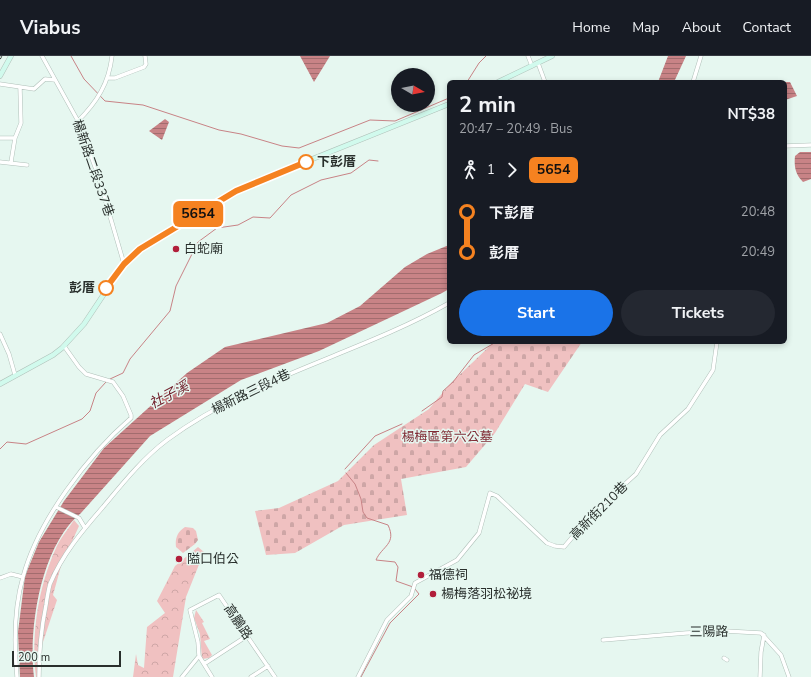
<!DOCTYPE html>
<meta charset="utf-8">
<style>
:root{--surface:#171b24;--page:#242831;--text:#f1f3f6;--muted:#9ea1a6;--line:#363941;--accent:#1a73e8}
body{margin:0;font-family:"Nunito Sans","Noto Sans TC",sans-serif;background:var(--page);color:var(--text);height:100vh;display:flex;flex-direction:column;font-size:15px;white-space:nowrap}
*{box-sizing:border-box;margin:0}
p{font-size:13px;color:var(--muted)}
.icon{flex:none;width:22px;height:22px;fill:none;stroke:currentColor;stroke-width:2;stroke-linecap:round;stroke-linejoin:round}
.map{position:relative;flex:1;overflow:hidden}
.details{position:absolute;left:447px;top:24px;width:340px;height:264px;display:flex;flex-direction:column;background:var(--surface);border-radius:6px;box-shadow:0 2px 6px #0003}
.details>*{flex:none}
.badge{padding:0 8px;border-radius:6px;font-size:14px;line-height:26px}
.needle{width:26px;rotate:99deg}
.tools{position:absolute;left:391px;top:12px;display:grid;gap:8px}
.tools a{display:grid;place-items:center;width:44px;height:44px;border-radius:50%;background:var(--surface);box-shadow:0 2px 6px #0003;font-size:20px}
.scale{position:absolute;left:12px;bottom:10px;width:109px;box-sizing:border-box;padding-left:4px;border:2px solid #292f2c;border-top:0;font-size:11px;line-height:14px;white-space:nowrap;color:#292f2c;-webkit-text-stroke:3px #e6f7f0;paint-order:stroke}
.map>.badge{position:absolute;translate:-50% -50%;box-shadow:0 0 0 2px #fff}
.legs{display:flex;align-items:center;gap:6px;height:44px;padding:0 12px;font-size:13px}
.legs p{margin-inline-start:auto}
.headline{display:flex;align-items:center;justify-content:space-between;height:68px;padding:0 12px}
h1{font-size:22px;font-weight:700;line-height:30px}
.action{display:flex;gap:8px;margin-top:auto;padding:8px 12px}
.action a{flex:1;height:46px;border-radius:24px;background:var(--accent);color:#fff;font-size:16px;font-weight:700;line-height:46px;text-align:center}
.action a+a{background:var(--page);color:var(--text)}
ul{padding:0 12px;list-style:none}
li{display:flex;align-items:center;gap:14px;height:40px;font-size:15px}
li i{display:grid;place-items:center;width:6px;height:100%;margin:0 5px;background:currentColor}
li i::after{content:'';width:10px;height:10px;margin:-5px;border:3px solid;border-radius:50%;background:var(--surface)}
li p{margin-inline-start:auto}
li:first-child i{background:linear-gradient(#0000 50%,currentColor 0)}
li:last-child i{background:linear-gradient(currentColor 50%,#0000 0)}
header{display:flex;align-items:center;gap:24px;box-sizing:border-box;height:56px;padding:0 20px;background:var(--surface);border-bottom:1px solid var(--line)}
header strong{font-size:19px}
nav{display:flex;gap:22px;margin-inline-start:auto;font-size:14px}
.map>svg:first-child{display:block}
.forest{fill:url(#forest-crowns)}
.cemetery{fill:url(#cemetery-stones)}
.water{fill:url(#water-rules)}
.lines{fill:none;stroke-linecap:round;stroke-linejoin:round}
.stream{stroke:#c88386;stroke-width:1}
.street-casing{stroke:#b0c0b9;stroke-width:4.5}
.secondary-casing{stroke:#b0c0b9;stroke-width:5.5}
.street{stroke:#fff;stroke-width:3.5}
.secondary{stroke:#d1faed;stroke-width:4.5}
.rail-casing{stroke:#3e4642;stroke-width:2.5}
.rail{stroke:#e6f7f0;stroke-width:1;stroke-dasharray:3;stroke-linecap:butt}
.line-1-casing{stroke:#fff;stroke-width:9}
.line-1{stroke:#f58220;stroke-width:6}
.stop-1-dot{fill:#fff;stroke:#f58220;stroke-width:2}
.poi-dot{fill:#b11e3a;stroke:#e6f7f0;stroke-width:1.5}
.labels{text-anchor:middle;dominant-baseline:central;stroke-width:3;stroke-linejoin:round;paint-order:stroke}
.stop-label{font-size:13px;font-weight:bold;fill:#292f2c;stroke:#e6f7f0;text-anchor:start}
.street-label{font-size:13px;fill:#292f2c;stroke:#e6f7f0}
.poi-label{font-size:13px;fill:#292f2c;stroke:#e6f7f0;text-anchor:start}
.park-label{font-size:13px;fill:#812d36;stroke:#e6f7f0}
.water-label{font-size:14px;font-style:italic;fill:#6e1b27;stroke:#e6f7f0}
</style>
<header>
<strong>Viabus</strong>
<nav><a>Home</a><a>Map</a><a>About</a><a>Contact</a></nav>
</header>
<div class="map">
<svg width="811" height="621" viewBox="0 0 811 621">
<defs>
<pattern id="forest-crowns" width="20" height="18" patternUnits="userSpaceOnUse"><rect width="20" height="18" fill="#f0c1c1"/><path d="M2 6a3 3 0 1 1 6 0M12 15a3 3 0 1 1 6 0" fill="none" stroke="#cea6a6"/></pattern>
<pattern id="cemetery-stones" width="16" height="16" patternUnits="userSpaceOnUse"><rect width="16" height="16" fill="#f0c1c1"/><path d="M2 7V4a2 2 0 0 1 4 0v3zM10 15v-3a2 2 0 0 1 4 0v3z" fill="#cea6a6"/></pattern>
<pattern id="water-rules" width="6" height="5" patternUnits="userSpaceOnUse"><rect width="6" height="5" fill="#c88386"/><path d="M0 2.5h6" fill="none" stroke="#a26c6e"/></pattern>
</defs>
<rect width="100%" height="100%" fill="#e6f7f0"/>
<path class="forest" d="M74,464L79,470L61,510L53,539L57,544L38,601V621H36C31,578 38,532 56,492C60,483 68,473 74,464Z
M198,491L204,496L186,541L173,621H133L136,598L138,609L144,612L147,571L165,557L157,545L175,510Z
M196,554L204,566L202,567L210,583L204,585L212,599L209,602L202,603L200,578L194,562Z"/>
<path class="cemetery" d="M494,286H582L548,336L525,328L495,377L466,411L401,423L407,459L344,469L295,497L266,499L255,455L279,452L338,425L374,389L429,353L450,328Z
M185,471L193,472L196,475L198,484L195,488L183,497L176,491C175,483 177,476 185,471Z"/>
<path class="water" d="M300,0H330L314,26Z
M668,0H686L674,26H658Z
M785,26H790L797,40L785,44Z
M165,63L169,66L162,84L149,75Z
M800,96H811V123L803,126C795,118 794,110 795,100Z
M449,189V233L442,237L319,295L241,324L150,380L81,457C41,489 28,572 34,621H20L18,576L25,520L39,486L64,445L104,392L187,317L225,291L327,267L360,250L405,211L427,198Z"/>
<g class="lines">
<path class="stream" d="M71,0L84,23L105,45L143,49L219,74L241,78L282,90L299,92L370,64L395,65L449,42
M467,26L479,7L486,0
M110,323L123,317L130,303L170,255L176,230L198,186L217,172L238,169L253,161L270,162L291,139L321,124L351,117L369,104L378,105
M422,355L442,341L443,335L453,326L474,299L496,286
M0,393L7,386L26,388L82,363L90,355L96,337L106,326
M345,413L375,380L402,368
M346,417L355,428L361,443L363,456L367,462L388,469C397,488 382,490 376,504L395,506L398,511L396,525L413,531
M361,621L390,567L419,538L415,533"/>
<defs>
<path id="street" d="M42,0L78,65L98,119L124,208
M528,0L532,10
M538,7L545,26
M108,22H115L144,11L146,8L145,0
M693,26L701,0
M0,28L34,33L45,23L55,24
M78,65C97,46 109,27 112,0
M0,82H15
M785,90L811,89
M0,106L27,109
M11,106L15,82L21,67L20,32
M0,278L9,298L15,319
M56,451L79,462L85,472
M0,522L11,518L23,521
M603,584L686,577L725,575L761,577L781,599L789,621
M724,602L727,604
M204,608L247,580
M17,621C14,589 14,552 23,521C38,465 87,400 131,362V359L123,340L113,326L86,318L79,311L64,290
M39,621C39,596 41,573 46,549C47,542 48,535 50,528C62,499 82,475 103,451C123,427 142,403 167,384C254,320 357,299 449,247
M182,621L199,600
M212,621L199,600L198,586L190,554L219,539L275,621
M251,621L268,610
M358,621L387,564L411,540L415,527L457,504L479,477L490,437L497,440L547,487L555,490L564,491L593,457L636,418L660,379L688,353L713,314L717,286
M760,621L761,596L764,579"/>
<path id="secondary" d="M0,20L11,0
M498,26L552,0
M0,328L53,299L62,292L84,268L124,208L140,193L248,129L449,48"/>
</defs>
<use href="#street" class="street-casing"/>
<use href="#secondary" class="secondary-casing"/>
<use href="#street" class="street"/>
<use href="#secondary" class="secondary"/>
<defs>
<path id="rail" d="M0,2L1,0"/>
</defs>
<use href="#rail" class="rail-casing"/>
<use href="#rail" class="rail"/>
</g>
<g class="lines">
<defs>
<path id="line-1" d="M106,232L124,208L140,193L236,135L306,106"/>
</defs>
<use href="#line-1" class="line-1-casing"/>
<use href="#line-1" class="line-1"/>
</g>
<g class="stop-1-dot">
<circle cx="306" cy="106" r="7"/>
<circle cx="106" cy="232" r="7"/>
</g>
<g class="poi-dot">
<circle cx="176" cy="193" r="4"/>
<circle cx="179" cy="503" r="4"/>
<circle cx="421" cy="519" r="4"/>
<circle cx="433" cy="538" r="4"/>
</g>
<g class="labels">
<g class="stop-label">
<text x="317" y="106">下彭厝</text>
<text x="95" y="232" text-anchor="end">彭厝</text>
</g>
<g class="street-label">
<text transform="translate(93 112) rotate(71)">楊新路二段337巷</text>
<text transform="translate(251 336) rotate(-26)">楊新路三段4巷</text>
<text transform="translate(599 455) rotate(-45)">高新街210巷</text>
<text transform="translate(238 566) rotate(56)">高鵬路</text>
<text transform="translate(709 576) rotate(-1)">三陽路</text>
</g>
<g class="poi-label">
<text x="184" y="193">白蛇廟</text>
<text x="187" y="503">隘口伯公</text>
<text x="429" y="519">福德祠</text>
<text x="441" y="538">楊梅落羽松祕境</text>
</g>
<g class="park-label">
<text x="447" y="381">楊梅區第六公墓</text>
</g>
<g class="water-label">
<text transform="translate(169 339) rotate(-28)">社子溪</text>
</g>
</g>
</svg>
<div class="tools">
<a><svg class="needle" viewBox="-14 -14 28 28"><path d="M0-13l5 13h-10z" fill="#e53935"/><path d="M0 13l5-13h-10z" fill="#9ea1a6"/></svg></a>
</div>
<div class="scale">200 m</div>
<b class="badge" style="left:198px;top:158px;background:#f58220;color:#111">5654</b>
<section class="details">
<div class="headline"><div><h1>2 min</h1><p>20:47 – 20:49 · Bus</p></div><b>NT$38</b></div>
<div class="legs"><svg class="icon" aria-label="walk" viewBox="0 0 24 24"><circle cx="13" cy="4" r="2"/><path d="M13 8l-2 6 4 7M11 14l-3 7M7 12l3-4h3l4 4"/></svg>1<svg class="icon" aria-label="forward" viewBox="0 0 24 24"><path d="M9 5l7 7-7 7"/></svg><b class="badge" style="background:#f58220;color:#111">5654</b></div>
<ul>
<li><i style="color:#f58220"></i><b>下彭厝</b><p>20:48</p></li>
<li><i style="color:#f58220"></i><b>彭厝</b><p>20:49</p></li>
</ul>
<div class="action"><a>Start</a><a>Tickets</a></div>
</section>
</div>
